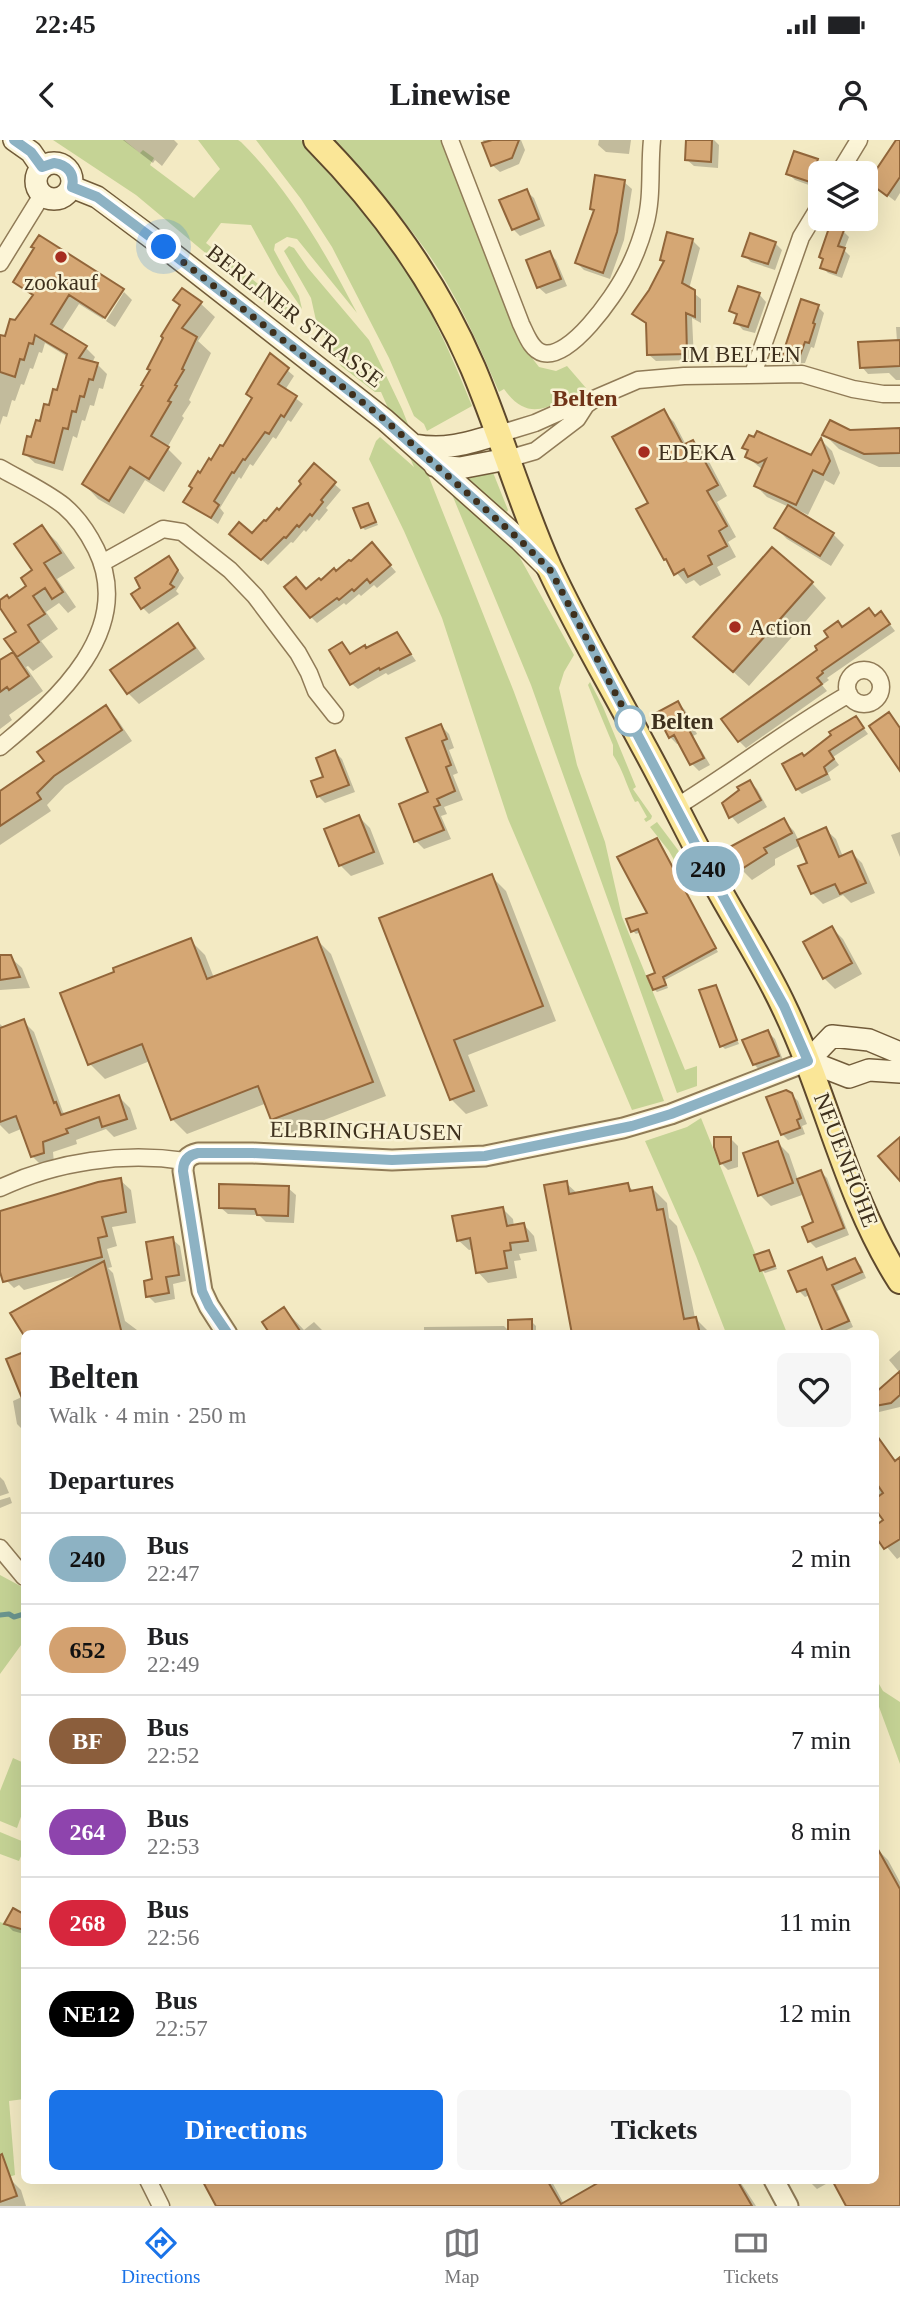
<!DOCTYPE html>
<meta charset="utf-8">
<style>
:root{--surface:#fff;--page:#f6f6f6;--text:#202124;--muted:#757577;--line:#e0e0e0;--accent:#1a73e8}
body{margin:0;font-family:"Times New Roman",serif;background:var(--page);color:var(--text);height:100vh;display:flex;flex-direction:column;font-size:26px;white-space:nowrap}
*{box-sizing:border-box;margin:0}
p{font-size:23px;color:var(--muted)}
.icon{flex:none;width:38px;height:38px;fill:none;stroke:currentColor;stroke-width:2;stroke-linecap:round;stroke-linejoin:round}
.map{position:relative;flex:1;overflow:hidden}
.details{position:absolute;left:21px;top:1190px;width:858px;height:854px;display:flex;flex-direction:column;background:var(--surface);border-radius:10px;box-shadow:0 7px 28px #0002}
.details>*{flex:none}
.badge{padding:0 14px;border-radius:23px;font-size:24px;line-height:46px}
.fabs{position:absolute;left:808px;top:21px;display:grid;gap:14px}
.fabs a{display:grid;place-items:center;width:70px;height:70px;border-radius:10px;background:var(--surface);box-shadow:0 7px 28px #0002;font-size:35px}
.you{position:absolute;width:35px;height:35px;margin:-18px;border:5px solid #fff;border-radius:50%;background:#1a73e8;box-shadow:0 0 0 10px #1a73e833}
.map>.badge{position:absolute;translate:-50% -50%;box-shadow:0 0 0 4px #fff}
h2{padding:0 28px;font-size:26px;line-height:63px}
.round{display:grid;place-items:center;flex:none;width:74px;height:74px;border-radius:10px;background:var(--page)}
.head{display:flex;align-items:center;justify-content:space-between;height:119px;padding:0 28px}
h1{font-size:33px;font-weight:600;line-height:52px}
.action{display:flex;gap:14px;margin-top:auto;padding:14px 28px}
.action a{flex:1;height:80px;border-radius:10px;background:var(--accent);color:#fff;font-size:28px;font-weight:600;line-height:80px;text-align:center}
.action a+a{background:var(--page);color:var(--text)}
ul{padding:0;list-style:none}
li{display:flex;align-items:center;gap:21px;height:91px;padding:0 28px;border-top:2px solid var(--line)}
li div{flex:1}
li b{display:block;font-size:26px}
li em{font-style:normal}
li .badge{min-width:77px;font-weight:700;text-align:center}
.status{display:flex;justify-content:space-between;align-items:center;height:49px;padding:0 35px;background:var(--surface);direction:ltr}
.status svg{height:19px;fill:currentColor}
header{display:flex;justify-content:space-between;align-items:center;height:91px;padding:0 28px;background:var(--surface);font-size:32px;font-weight:600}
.tab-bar{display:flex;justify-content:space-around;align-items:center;height:98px;border-top:2px solid var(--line);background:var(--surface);font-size:19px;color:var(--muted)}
.tab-bar a{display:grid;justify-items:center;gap:4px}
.tab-bar .active{color:var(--accent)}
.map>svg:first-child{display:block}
.green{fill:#c5d395}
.shadow{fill:#0003}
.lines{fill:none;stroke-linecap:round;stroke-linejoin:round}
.stream{stroke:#6b958f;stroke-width:5}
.building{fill:#d5a774;stroke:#92663a;stroke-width:2}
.minor-casing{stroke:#907b57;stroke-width:19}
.tertiary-casing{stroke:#907b57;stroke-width:23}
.secondary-casing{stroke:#725c3a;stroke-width:24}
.primary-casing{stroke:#5d482c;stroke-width:28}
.minor{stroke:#fcf5d7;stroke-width:16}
.tertiary{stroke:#fcf5d7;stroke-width:19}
.secondary{stroke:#fcf5d7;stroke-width:21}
.primary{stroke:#fae697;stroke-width:24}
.line-casing{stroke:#fff;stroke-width:16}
.line{stroke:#8db2c3;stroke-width:10}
.walk{stroke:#3e301d;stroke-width:7;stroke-dasharray:0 12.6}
.poi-dot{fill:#a62d20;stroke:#f9f2d4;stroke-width:2.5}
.stop-dot{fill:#fff;stroke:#8db2c3;stroke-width:3.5}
.labels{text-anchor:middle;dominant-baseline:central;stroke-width:5;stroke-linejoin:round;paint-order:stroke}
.poi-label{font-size:23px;fill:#3e301d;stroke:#f9f2d4;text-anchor:start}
.street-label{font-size:23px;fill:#3e301d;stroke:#f9f2d4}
.stop-label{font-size:23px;font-weight:bold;fill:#3e301d;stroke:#f9f2d4;text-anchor:start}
.neighbourhood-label{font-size:24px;font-weight:bold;fill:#703317;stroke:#f9f2d4}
</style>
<div class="status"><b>22:45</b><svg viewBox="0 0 49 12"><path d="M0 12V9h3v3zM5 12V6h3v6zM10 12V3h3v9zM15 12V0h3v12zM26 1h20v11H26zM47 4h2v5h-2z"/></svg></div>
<header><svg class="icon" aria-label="back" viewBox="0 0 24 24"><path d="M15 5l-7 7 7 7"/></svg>Linewise<svg class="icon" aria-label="person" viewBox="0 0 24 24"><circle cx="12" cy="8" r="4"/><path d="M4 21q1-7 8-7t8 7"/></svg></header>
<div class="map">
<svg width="900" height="2066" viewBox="0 0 900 2066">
<rect width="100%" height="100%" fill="#f3eac3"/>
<path class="green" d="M53,0H124L140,13L143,10L154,18L150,25L194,58L220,29L198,0H238L241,2C290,51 325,112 357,173L297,99L287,97L275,104L274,110L299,156L302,169L278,134L251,85L221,83L206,103L295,173V175L290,181H287L136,55Z
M256,0H301C328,27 354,54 377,85C417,139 447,203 472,266L427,291L424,284L414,276L389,218L332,107L301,59Z
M331,0H441L509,173L532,218L539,227L556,231L567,226L586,248C553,264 530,286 504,249L499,252C477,201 455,150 422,105C395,67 363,34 331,0Z
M289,106L294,108L308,128L369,200L402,269L514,552L664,961L632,970L508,679L442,478L404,391L369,319L376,301L380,297L414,327L381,252H375L341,226L317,185L311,158L284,111Z
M492,330L508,370L507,372L463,341L464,338Z
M451,352L514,407L574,515L564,532L559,548L577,625L605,702L622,777L685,930L697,926V946L677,953L531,545Z
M590,542L603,567L636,647L633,649L652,676L651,679L646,682L644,679L647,677L638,661L635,662C626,645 624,632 613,615V605L588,545Z
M657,682L678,710L695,741L688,745L669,711L650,687Z
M701,978L787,1193H726L696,1116L645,1001L687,987Z
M0,1435L24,1448V1501L0,1534Z
M875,1537L883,1551L900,1562V1624L875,1556Z
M13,1618L24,1623V1668L17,1688L0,1681V1651Z
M0,1692L24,1702V1709L19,1721L0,1714Z
M0,1782L24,1790V1959L9,1961L15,2035L6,2038L0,2028Z"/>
<path class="shadow" d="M123,0H174L178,4L162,26L155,20L153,23Z
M483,0H521L525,10L519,24L500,32L492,25Z
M599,0H631L629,14L606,12L598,5Z
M688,0H714L719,5L718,28L694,26L686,19Z
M900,1V53L895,61L870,42Z
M817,21L824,28L817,48L795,40L788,33Z
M624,42L632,49L624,100L610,139L584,130L577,123L595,71L592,68Z
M526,51L534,58L545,86L520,96L513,89Z
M843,91L849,97L844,110L850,116L842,138L828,133L822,127Z
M693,101L700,108L689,149L701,159V183L692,178L694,220L656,221L648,214L647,185L635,174L651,151L665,122L662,119Z
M775,103L782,110L775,130L751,122L744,115Z
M549,113L556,120L567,146L546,154L538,147Z
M15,142L121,150L103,179L79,164L61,192L85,207L95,217L92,223L97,224L107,234L103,249L99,248L94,266L90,265L85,281L82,280L77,298L73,296L63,331L35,323L25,314L58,252L68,217L45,203L42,213L39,212L33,229L30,228L24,245L21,244L15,261L12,260L7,277L3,276L0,285V206L34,157Z
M124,152L132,160L115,187L106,181Z
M759,154L766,162L755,193L743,190L736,182L738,177L731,170Z
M802,161L818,167L824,173L814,208L811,207L805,223L789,224L783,218Z
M200,163L215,177L198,201L211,213L189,260L191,262L182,276L184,278L167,308L182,323L164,352L145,340L124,374L98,359L84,344L145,246L152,230L150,228Z
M896,187H900V240H896L889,233L868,234L862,227L897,201Z
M287,230L294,236L285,250L303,264L291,282L288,280L276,299L273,297L253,326L250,324L241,339L239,337L220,368L224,373L218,384L186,361L201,335Z
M663,271L674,282L686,305L693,302L704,312L727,356L717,362L736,397L728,402L736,417L717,427L721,435L700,446L694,440L686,444L665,419L650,364Z
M900,290V327H879L839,309L825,295L850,291Z
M822,301L832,311L840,333L834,345L825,340L808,375L798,370L796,373L833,394L844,405L831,426L787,399L776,388L789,367L767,357L756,346L763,330L747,317L749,312L745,308L812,318Z
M314,326L341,350L326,368L328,370L319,381L317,379L306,392L304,390L293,403L291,402L268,425L238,400L253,395L279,372L303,344Z
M368,365L378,385L365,390L362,387Z
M42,387L57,402L75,428L57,439L76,467L68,473L59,463L46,472L58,489L41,501L53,517L33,531L28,526L26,527L43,551L9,575L12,580L0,589V519L11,512L16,517L18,516V492L0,462L9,460L28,447L35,431Z
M378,411L396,432L377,448L374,445L361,456L359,454L346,465L344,463L317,483L311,477L306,451Z
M169,418L184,438L176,451L179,454L149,474L143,468V448Z
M812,443L826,458L749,546L710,511Z
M881,473L895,491L827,538L829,540L822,545L827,551L746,608L739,601L820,511L843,489Z
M178,485L189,497L205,519L139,564L128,553Z
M397,494L416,521L388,535L386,533L358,549L352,544L342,504L352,516Z
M678,563L685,570L697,594L693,596L710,625L699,631L692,624L680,603L677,604L670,597Z
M106,568L117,579L132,601L65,646L47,665L51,671L0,705V653L47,622Z
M856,578L868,594L833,617L839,625L828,633L831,640L802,654L797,649L804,618Z
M441,586L449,594L454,608L449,610L458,633L453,635L463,660L444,667L447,674L441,676L451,699L424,709L416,701L430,653Z
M335,612L342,619L355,652L325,663L318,656Z
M750,642L757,649L767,667L738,684L731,676Z
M359,677L370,688L384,724L351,736L340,725Z
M783,680L794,691L799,701L825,689L836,699L843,717L852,713L862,723L875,753L851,763L843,755L823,764L812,753L809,724L801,705L775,719V725L752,740L741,729Z
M900,692V717L891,695Z
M657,700L718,812L665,840L668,848L657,852L654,849L657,834L641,792L636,794L633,791L649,774Z
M491,736L506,751L556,881L468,915L488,966L466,974L451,959L381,779Z
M832,788L843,799L862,834L835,849L824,838Z
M316,799L331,814L386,956L288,994L273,979L267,963L187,994L172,979L150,921L105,939L90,924L63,854L190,800L205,815L214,838Z
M0,817H10L22,828L30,848L0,850Z
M715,847L739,904L725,909L722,906Z
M23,881L34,892L63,972L67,975L119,957L130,968L137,989L114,997L106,989L76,1000L77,1004L53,1012L54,1023L43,1027L32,1016L21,989L9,994L0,985V884L4,888Z
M768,892L775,899L784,923L761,932L754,924Z
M791,954L798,961L807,984L802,986L805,994L788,1000L782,994Z
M731,999L738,1006V1027L728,1030L721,1023Z
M778,1003L789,1014L798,1040L821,1032L827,1038L849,1095L816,1108L809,1101L815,1083L805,1054L771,1066L760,1055Z
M120,1040L131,1050L136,1083L112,1087L117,1106L107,1109L112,1127L108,1128L113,1133L125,1181L137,1190L136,1194H44L79,1135L24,1150L19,1145L14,1148L3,1137L0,1125V1073Z
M566,1043L578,1054L628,1045L634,1052L652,1048L667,1063L669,1078L677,1086L695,1178L711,1194H574Z
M288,1048L296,1055L294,1083L266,1082L259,1075L228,1074L220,1067Z
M503,1069L513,1079L514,1087L524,1085L534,1096L537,1111L519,1114L521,1120L514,1121L517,1138L488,1143L478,1132L474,1109L469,1110L458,1100Z
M172,1099L180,1106L186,1141L173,1144L175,1159L155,1163L148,1156Z
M769,1112L777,1129L765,1133L762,1130Z
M822,1119L830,1131L855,1120L861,1126L866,1138L837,1151L853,1187L838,1194H827L825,1191L810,1155L805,1157L799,1151Z
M284,1169L304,1190L314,1182L326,1194H272Z
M531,1181L536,1186V1194H424V1187L504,1186L509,1191Z
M900,1210V1233L889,1220Z
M900,1233V1267L875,1273V1255Z
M24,1256V1291L17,1284L13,1261Z
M879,1302L896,1322L900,1319V1417L897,1419L875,1393V1388L886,1381L875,1366V1361L879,1358L875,1352V1305Z
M0,1337L4,1341L9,1353L0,1356Z
M10,1357L12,1363L0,1368V1360Z
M876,1708L888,1720L900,1742V2066H848L875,2040Z
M13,1770L24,1776V1794L13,1791L6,1784Z
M10,2039L21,2050L26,2066H0V2043Z
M495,2040H551L564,2064L718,2040H739L756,2066H510Z
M808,2040H833L817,2049Z"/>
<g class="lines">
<path class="stream" d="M0,1475L9,1474L14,1477L24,1474"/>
</g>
<path class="building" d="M492,0H519L512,18L491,26L482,3Z
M686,0H712L711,22L685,20Z
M896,0H900V37L887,56L868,42Z
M794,11L818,19L810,42L786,34Z
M595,35L625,40L617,92L603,133L575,123L594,70L590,69Z
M527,49L539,79L512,90L499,60Z
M830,85L844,90L838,106L845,108L836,133L820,128L823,119L819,117Z
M667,92L693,99L682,143L695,150V177L686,173L687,214L647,215L646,183L632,174L649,150L664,121L660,120Z
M750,93L776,102L768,124L742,116Z
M39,95L124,149L105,178L69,155L51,184L87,206L79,218L98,223L93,240L89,239L84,257L80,256L76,272L72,271L68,289L63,288L54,323L23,314L27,296L31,297L36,280L40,281L44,264L49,265L53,249L57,250L67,214L35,195L33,204L29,203L24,220L20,219L15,237L0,232V195L5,196L10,179L15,180L33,155L13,142L34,108L31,107Z
M550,111L561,139L537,148L526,120Z
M738,146L760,153L748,187L734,183L737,174L729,171Z
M182,148L202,162L182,188L197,197L182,229L184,230L175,245L177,246L168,261L171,262L151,296L169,307L149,339L130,327L109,361L82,344L143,246L141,245L150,230L147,229L163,198L161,196L180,165L173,160Z
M801,159L819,165L813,183L815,184L809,203L805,202L799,218L781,219Z
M900,200V226L860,228L858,202Z
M270,213L289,228L278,244L297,256L284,277L281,275L269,294L265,292L245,320L243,319L234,333L232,332L214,361L219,365L211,378L183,362L192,348L189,346L198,331L200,333L209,318L211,320L220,305L223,306L252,258L246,254Z
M664,269L683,305L693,300L718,345L707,351L727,386L719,391L727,406L708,416L712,424L688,437L684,429L674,435L666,419L664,420L636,369L648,363L612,297Z
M830,280L850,290L900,288V313L864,314L822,295Z
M757,291L811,315L821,298L830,321L823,335L813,330L796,365L754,346L766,319L758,323L745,317L748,310L742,308L749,295L754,297Z
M314,323L336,342L321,360L323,362L312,376L310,374L299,387L297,385L286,398L284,397L261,420L229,394L239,382L252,393L264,380L266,381L277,368L279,370L301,344L299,341Z
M368,363L376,382L361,388L353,368Z
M788,365L834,393L820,416L774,388Z
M42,385L61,413L44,423L63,452L52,459L45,448L33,456L45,474L28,485L39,502L17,517L4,499L16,492L0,468V460L7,455L9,458L26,446L21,438L32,430L14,404Z
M372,402L391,425L370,443L367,439L354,451L352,449L339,460L337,458L310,478L284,447L296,437L306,449L319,438L321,440L334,428L336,431L349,420L351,421Z
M772,407L813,442L733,532L693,497Z
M169,416L178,430L170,444L174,447L141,469L131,454L140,448L135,438Z
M869,468L875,476L881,471L890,484L822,531L823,533L817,538L822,544L738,602L721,579L817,510L815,506L828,497L824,491L838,481L842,487Z
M178,483L195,508L127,554L110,530Z
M397,492L411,514L380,530L379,528L350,545L329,510L342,502L350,514L365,505L366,508Z
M13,512L29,536L9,550L7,547L0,552V520Z
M678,561L691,586L688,588L704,618L690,625L674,595L669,598L656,573Z
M106,565L122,590L54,636L37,653L41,659L0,686V651L44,621L37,612Z
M889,572L900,588V631L869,586Z
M856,576L864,588L829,611L834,619L824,627L827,634L796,650L782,624L802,613L804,616L831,595L829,592Z
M441,584L447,599L442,601L451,625L446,627L455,651L437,659L440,665L434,667L444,690L414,702L399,664L428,652L406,598Z
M335,610L349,645L317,657L311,641L323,637L316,618Z
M750,640L761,660L729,678L722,663L739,650L737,647Z
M359,675L374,712L339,726L324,689Z
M784,678L792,693L764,708L767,713L740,730L728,708Z
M826,687L839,717L852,711L866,743L840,754L835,744L811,754L798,726L807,723L797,700Z
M657,698L716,808L663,837L666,845L653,850L647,836L655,833L638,789L631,792L626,779L647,773L617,717Z
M492,734L543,866L454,900L474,951L450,960L379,778Z
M832,786L852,823L823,839L803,802Z
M317,797L373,942L271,980L258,946L171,980L142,904L88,925L60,853L114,832L113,828L191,798L207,839Z
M0,815H11L20,837L0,840Z
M716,845L737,900L720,907L699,850Z
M24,879L54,963L56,962L61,975L119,955L127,979L102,987L99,977L66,989L68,993L43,1002L44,1013L31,1017L16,976L0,982V888Z
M768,890L779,916L753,925L742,900Z
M786,950L792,953L801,978L797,980L800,988L781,995L766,957Z
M714,997H731V1020L720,1024L714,1007Z
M900,997V1041L878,1016Z
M778,1001L793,1043L758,1056L743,1013Z
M821,1030L844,1088L808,1102L802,1087L813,1082L797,1039Z
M121,1038L126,1072L102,1077L107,1096L98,1098L102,1117L3,1142L0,1132V1071L98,1042Z
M567,1041L569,1054L628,1043L630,1051L652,1047L657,1070L663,1069L684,1179L696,1177L700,1194H572L544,1045Z
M219,1044L289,1046L288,1076L257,1075L255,1069L219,1068Z
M503,1067L507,1086L524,1083L528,1101L510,1103L511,1110L504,1111L507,1128L476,1133L470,1098L457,1101L452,1076Z
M173,1097L179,1135L166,1137L169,1153L146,1157L144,1141L152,1139L146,1102Z
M769,1110L775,1126L760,1131L754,1115Z
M822,1117L827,1130L855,1118L862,1132L832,1145L849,1181L823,1192L806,1149L797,1152L788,1131Z
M104,1121L122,1194H23L10,1173Z
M284,1167L302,1194H270L262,1182Z
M532,1179V1194H508V1180Z
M24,1212V1263L6,1219Z
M900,1231V1255L891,1263L875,1266V1253Z
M875,1293L895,1321L900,1317V1399L884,1409L875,1396V1386L883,1380L875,1369V1359L883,1353L875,1341Z
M875,1704L900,1749V2066H846L832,2040H875Z
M13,1768L24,1774V1790L4,1784Z
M2,2014L17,2056L0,2062V2015Z
M202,2040H547L561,2064L603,2040H737L752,2066H216Z"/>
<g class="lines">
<defs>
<path id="minor" d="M450,0L521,184C526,194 531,210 543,213C570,220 614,156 625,135C634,119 640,103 645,85C653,57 649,28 652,0
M839,33L859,0
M0,123L42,55
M753,234L801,97L821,64
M499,294L535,283L571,267L586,265
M507,319L535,311L577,279L586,265L596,258L638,240L684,236L802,234L853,249L883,254H900
M0,328C21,340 45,351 64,366C77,377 88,393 96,409C136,490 57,560 0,607
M102,423L163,389L182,392L230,430L255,456L298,513L309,533L316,551L335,575
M847 547a17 17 0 1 1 34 0a17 17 0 1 1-34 0Z
M676,667C735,631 789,588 849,554
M0,1048C57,1021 124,1012 185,1021
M0,1408L24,1437
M148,2040L161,2066"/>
<path id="tertiary" d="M227,1194L209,1166L202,1151L183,1031C183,1021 188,1015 198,1013H253L392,1020L485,1016L623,988L671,974L808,921
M774,2040L788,2066"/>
<path id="secondary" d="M14,0L31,12L42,28
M36 41a18 18 0 1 1 36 0a18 18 0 1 1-36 0Z
M72,47L97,57L164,107L385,280L520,400L547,427
M414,305C446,311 468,303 499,294
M435,326L460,328L507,319
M900,913L869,900L832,896L808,921L849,937L869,930L900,932"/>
<path id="primary" d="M316,0C382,67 436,142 473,228C501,294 520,362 549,427C577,488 612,546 643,605C669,652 692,701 718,748C740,788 765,826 784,867C827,956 846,1057 900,1141"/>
</defs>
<use href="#minor" class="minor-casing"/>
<use href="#tertiary" class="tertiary-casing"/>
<use href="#secondary" class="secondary-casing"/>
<use href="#primary" class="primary-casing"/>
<use href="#minor" class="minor"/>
<use href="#tertiary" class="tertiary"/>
<use href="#secondary" class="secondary"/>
<use href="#primary" class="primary"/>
</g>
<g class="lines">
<defs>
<path id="line" d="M14,0L31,12L42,27L54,23C68,25 75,34 72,47L97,57L164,107L365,263L520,400L551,431L718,747L784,866L808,921L671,974L632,986L485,1016L392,1020L253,1013H198C188,1015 183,1021 183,1031L202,1151L209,1166L228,1194"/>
</defs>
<use href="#line" class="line-casing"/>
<use href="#line" class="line"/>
<path class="walk" d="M164,107L385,280L520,400L551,431L630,581"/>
</g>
<g class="poi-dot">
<circle cx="61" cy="117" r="7"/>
<circle cx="644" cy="312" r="7"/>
<circle cx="735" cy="487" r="7"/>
</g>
<circle class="stop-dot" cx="630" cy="581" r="14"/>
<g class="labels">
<g class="poi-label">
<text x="61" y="142" text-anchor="middle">zookauf</text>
<text x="658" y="312">EDEKA</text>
<text x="749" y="487">Action</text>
</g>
<g class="street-label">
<text transform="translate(295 176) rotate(38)">BERLINER STRASSE</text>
<text x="741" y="214">IM BELTEN</text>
<text transform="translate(366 991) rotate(1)">ELBRINGHAUSEN</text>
<text transform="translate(846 1020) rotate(69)">NEUENHÖHE</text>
</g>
<g class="stop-label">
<text x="651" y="581">Belten</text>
</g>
<g class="neighbourhood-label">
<text x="585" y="258">Belten</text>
</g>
</g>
</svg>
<div class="fabs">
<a><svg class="icon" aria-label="layers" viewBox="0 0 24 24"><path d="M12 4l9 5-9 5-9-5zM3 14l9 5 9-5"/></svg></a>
</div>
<div class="you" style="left:164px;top:107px"></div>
<b class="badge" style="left:708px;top:729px;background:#8db2c3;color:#111">240</b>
<section class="details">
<div class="head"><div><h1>Belten</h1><p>Walk · 4 min · 250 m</p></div><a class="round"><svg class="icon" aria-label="heart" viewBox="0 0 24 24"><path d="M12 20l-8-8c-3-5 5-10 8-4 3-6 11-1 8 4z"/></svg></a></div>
<h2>Departures</h2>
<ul>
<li><span class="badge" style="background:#8db2c3;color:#111">240</span><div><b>Bus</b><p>22:47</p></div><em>2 min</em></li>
<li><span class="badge" style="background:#d3a170;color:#111">652</span><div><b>Bus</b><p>22:49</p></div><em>4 min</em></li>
<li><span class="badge" style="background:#8b5e3c;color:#fff">BF</span><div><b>Bus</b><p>22:52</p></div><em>7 min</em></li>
<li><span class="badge" style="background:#8e44ad;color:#fff">264</span><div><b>Bus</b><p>22:53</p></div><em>8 min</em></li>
<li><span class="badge" style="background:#d7263d;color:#fff">268</span><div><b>Bus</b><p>22:56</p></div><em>11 min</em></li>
<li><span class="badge" style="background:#000;color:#fff">NE12</span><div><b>Bus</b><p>22:57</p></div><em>12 min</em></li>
</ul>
<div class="action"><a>Directions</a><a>Tickets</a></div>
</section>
</div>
<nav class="tab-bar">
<a class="active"><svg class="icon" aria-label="directions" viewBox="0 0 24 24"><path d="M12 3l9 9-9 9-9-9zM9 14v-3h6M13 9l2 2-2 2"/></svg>Directions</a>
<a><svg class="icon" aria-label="map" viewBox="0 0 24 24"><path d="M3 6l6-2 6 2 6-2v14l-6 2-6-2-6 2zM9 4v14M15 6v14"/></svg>Map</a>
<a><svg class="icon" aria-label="tickets" viewBox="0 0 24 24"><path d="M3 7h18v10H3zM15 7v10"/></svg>Tickets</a>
</nav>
